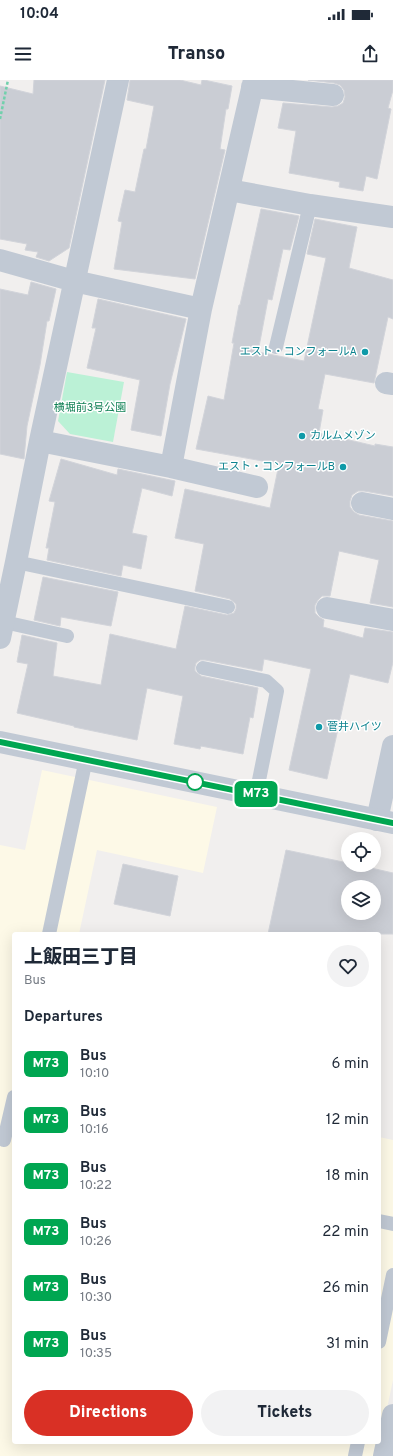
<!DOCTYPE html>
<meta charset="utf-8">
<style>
:root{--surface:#fff;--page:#f2f2f3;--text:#1f2937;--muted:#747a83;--accent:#d93025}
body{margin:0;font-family:Overpass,"Noto Sans JP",sans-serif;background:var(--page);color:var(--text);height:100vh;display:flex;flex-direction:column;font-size:15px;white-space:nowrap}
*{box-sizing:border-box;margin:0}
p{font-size:13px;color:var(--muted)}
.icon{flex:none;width:22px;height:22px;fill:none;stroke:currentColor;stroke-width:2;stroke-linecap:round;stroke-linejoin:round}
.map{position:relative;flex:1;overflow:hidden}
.drawer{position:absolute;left:12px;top:852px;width:369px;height:512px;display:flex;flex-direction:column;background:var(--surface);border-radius:4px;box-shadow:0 4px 16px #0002}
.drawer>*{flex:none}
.badge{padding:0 8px;border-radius:6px;font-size:14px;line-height:26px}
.tools{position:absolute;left:341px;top:752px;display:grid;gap:8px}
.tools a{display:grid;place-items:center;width:40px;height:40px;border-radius:50%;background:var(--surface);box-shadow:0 4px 16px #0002;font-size:20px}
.map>.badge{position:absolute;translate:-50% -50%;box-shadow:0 0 0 2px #fff}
h2{padding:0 12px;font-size:15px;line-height:36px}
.round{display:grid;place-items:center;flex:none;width:42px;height:42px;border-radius:21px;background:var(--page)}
.head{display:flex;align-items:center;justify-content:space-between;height:68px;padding:0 12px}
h1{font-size:19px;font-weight:800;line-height:30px}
.button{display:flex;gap:8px;margin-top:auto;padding:8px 12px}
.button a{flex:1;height:46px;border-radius:24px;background:var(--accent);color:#fff;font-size:16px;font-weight:800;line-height:46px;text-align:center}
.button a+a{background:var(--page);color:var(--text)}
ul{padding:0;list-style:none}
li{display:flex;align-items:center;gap:12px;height:56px;padding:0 12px}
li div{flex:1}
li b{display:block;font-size:15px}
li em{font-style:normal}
li .badge{min-width:44px;font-weight:700;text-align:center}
.status{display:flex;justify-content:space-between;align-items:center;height:28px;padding:0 20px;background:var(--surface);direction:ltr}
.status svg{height:11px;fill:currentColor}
header{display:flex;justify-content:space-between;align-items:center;height:52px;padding:0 12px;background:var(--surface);font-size:18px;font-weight:800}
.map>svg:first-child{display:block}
.commercial{fill:#fdf9e7}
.green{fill:#bbf1d6}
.building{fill:#cacdd4;stroke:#d2d4da;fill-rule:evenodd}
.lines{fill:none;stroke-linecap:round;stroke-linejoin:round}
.path{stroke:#71d0ac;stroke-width:2.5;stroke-dasharray:3 2;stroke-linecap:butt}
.service{stroke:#c1c9d4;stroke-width:14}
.minor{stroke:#c1c9d4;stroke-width:22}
.tertiary{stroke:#c1c9d4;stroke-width:22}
.line-casing{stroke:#fff;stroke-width:9}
.line{stroke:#00a651;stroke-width:6}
.culture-dot{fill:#0f9aa8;stroke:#fff;stroke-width:1.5}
.stop-dot{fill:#fff;stroke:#00a651;stroke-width:2}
.labels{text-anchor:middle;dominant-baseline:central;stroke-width:3;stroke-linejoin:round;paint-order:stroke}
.culture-label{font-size:11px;fill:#0d838f;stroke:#fff;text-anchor:end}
.park-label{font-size:11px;fill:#138257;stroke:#fff}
</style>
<div class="status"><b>10:04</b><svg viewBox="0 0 49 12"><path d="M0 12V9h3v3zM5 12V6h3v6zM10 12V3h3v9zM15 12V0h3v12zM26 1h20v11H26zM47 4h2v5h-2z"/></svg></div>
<header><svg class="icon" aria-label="menu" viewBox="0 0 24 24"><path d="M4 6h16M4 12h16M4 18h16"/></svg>Transo<svg class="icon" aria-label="share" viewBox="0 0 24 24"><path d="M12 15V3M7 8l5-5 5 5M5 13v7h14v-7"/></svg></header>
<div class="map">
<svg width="393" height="1376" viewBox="0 0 393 1376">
<rect width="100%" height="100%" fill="#f1efee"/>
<path class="commercial" d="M42,690L217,727L203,793L97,770L79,854H14V1362H379V1057L393,1060V1300L377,1376H0V765L25,770Z"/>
<path class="green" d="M67,292L124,302L113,362L70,354L58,341Z"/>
<path class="building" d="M34,0H105L69,168L49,181L36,177L38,172L25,170L27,164L0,159V6L33,14Z
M130,0H180L201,5L202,0H204L232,6L228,29H226L220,69L225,70L195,199L114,189L122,142L118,141L125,110L135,112L144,69H146L154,26L127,20Z
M308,0H393V10L388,28L391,29L377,99L366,96L363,111L339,107L340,102L289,93L296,51L278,48L283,23L332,27L338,26L343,23L345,17L344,10L340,5L334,3Z
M261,129L299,136L290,170L283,169L272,220L268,219L258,272L304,281L326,178L307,174L315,139L357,147L349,188L393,200V239L388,237L374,303L325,294L318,329L323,330L319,353L375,366V364L393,367V416L364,411H358L352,415L350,421V427L354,432L359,435L393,441V527L370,523L379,480L339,471L330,516H322L318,520L315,525V533L319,537L324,540L323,547L363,558L365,548L393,552V582L388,603L350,594L327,699L289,690L311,589L264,579L262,591L205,580H200L196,583L195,587V591L201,596L258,608L253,638L250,637L243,674L201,666L200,669L174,664L183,616L147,608L137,660L74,647V646L17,633L28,584L17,582L22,555L57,563L53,596L101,605L110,554L176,569L185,526L227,535L234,533L236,529V524L230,519L195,511L204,464L175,458L185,409L270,428L279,384L196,369L208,316L224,320L234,263H232L239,225H240Z
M31,202L56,209L49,241H47L40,285L27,346L24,379L0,374V209L28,215Z
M98,219L186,239L170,304L161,356L131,350L140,300L87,288L96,248H92Z
M61,379L117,395L118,389L175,401L172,416L142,408L132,453L147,456L141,489L123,485L121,496L47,480L49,468H46L55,422L49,421Z
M43,497L118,512L111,546L61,537L60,546L34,540Z
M286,770L348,783V785H358L393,793V854H268ZM348,807H374V833H348Z
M123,784L178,796L170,836L114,824Z"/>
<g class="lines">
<path class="path" d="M0,39L8,0"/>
<path class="service" d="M276,267L310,125
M16,482L228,527
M4,542L67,556
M203,588L266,601L277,611L256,715
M49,854L86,679
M4,1060L14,1017
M379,1141L393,1144
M379,1262L393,1195
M355,1376L358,1362"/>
<path class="minor" d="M252,7L333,15
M229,110L310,125L393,137
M0,180L74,201L201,229
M386,303L393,304
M40,361L171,387L257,407
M171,387L201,229L254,0
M362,423L393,429
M327,528L393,540
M0,558L16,482L40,361L118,0
M377,740L393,666
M384,1376L393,1335"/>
<path class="tertiary" d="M0,662L393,743"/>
</g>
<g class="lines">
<defs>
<path id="line" d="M0,662L393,743"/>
</defs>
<use href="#line" class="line-casing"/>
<use href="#line" class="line"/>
</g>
<g class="culture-dot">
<circle cx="365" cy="272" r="4"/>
<circle cx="302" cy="356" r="4"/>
<circle cx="343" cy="387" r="4"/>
<circle cx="319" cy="647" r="4"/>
</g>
<circle class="stop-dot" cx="195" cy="702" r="8"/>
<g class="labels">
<g class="culture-label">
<text x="357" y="272">エスト・コンフォールA</text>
<text x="310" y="356" text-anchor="start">カルムメゾン</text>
<text x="335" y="387">エスト・コンフォールB</text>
<text x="327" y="647" text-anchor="start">菅井ハイツ</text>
</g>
<g class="park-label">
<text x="90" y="328">横堀前3号公園</text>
</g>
</g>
</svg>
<div class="tools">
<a><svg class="icon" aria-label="locate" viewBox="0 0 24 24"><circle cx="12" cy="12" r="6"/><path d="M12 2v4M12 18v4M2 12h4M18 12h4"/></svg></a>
<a><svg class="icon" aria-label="layers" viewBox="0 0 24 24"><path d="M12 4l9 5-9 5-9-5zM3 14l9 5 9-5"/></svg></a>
</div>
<b class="badge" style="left:256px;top:714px;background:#00a651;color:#fff">M73</b>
<section class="drawer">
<div class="head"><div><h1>上飯田三丁目</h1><p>Bus</p></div><a class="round"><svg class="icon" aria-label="heart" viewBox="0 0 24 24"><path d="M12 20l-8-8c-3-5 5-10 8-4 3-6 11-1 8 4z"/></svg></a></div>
<h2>Departures</h2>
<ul>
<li><span class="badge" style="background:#00a651;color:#fff">M73</span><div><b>Bus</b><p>10:10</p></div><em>6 min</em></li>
<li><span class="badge" style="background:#00a651;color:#fff">M73</span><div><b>Bus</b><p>10:16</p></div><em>12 min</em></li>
<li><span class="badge" style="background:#00a651;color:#fff">M73</span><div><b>Bus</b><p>10:22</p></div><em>18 min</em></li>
<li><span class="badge" style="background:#00a651;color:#fff">M73</span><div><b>Bus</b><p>10:26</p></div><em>22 min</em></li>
<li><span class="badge" style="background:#00a651;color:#fff">M73</span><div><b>Bus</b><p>10:30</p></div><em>26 min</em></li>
<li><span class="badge" style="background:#00a651;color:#fff">M73</span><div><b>Bus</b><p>10:35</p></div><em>31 min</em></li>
</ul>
<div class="button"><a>Directions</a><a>Tickets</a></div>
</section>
</div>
